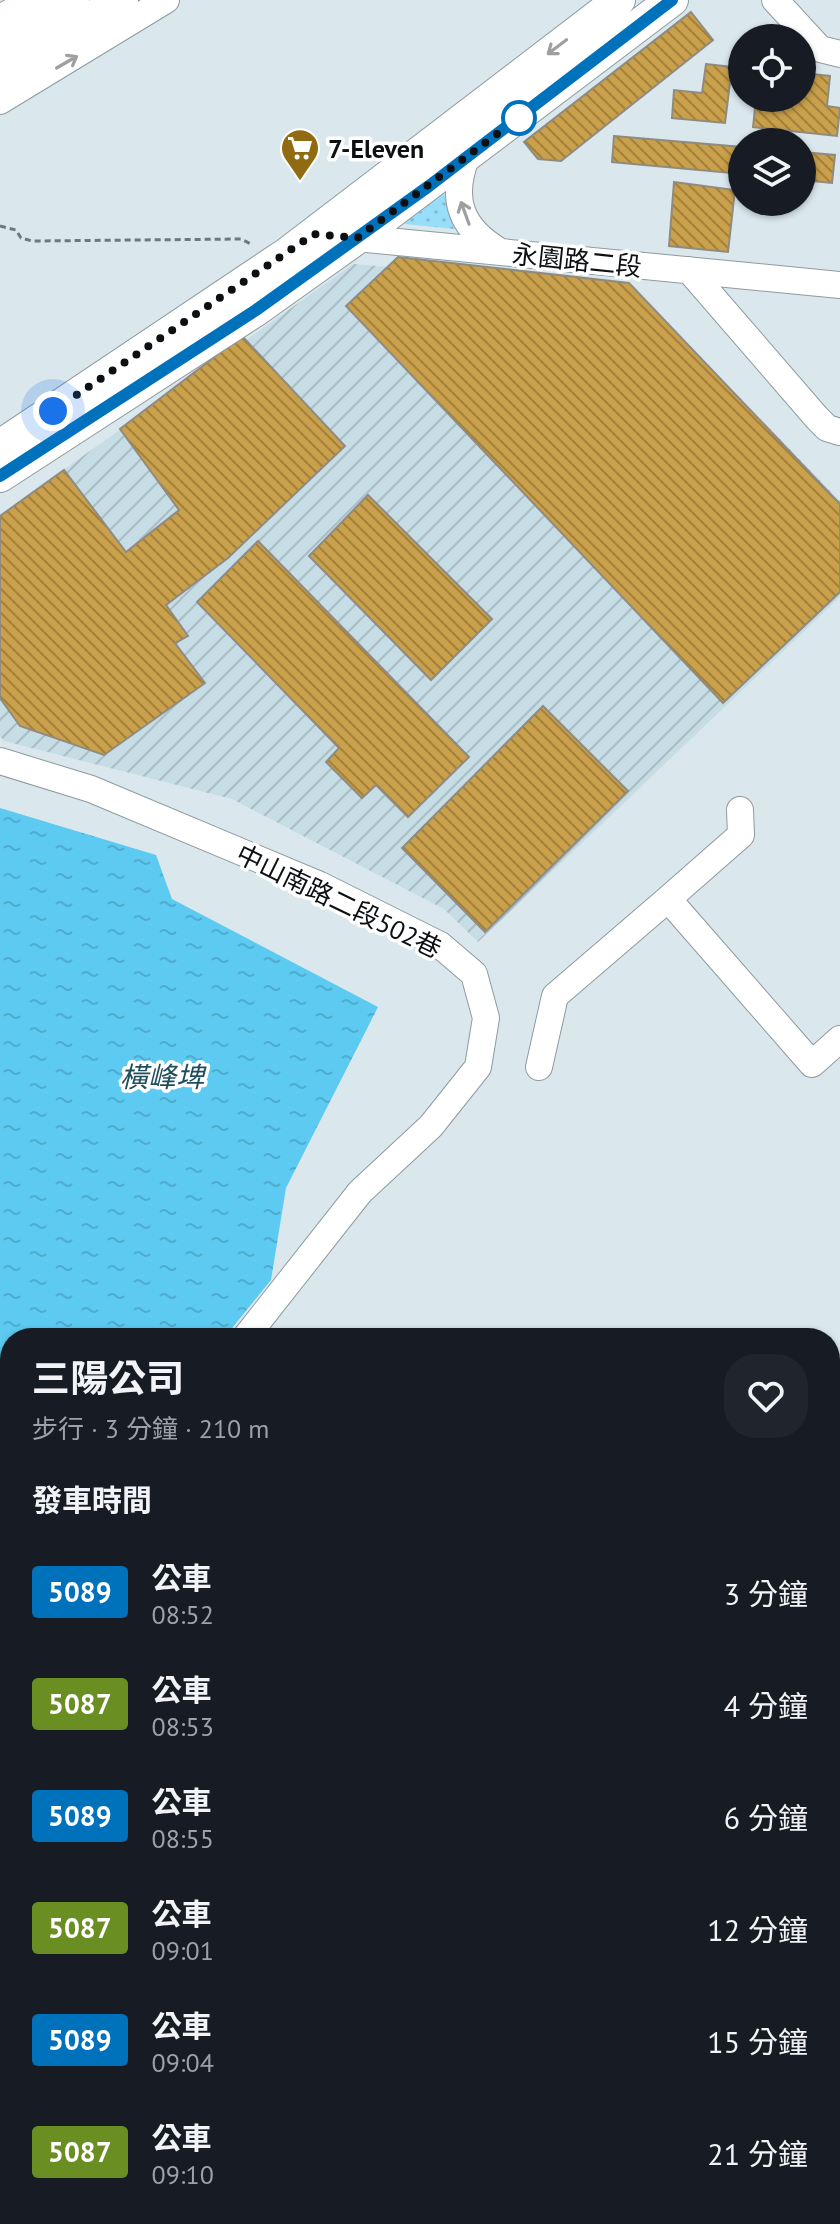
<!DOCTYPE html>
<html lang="zh-TW">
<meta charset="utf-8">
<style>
:root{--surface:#171b24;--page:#20242c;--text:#f1f3f6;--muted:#9ea1a6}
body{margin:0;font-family:"PT Sans","Noto Sans TC",sans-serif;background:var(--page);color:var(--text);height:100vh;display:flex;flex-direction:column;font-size:30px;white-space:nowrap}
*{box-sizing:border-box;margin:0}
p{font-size:26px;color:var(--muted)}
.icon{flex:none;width:44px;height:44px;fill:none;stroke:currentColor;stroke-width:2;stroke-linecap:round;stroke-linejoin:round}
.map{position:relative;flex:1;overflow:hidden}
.panel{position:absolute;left:0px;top:1328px;width:840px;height:896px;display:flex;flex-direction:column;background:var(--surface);border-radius:32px 32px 0 0;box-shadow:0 2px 6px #0004}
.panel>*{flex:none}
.badge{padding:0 16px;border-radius:6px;font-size:28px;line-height:52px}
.fabs{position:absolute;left:728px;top:24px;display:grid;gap:16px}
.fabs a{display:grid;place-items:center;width:88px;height:88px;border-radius:50%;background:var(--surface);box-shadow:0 2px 6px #0004;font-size:40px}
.you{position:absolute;width:40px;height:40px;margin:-20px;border:6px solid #fff;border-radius:50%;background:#1a73e8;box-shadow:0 0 0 12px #1a73e833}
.map>.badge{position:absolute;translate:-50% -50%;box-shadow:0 0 0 4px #fff}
h2{padding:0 32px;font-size:30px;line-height:72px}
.round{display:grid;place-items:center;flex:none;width:84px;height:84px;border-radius:32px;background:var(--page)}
.headline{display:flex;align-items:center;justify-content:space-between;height:136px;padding:0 32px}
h1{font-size:38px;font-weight:700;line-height:60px}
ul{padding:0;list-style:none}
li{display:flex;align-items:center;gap:24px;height:112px;padding:0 32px}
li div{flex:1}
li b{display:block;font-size:30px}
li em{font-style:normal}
li .badge{min-width:88px;font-weight:700;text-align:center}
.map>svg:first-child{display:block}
.industrial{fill:url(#industrial-furrows)}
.green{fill:url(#green-dots)}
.water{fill:url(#water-ripples)}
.building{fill:url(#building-back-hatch);stroke:#908b81;stroke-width:2}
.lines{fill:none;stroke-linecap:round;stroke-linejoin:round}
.minor-casing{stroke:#8e9ba0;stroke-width:28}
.major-casing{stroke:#8e9ba0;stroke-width:34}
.path{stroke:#6f777b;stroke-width:3;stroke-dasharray:6 4;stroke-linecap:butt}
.minor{stroke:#fff;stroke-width:26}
.major{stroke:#fff;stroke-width:32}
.oneway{stroke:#9e9fa0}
.line-casing{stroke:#fff;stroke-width:18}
.line{stroke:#0072bc;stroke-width:12}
.walk{stroke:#0c1012;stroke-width:8;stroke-dasharray:0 14.4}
.stop-dot{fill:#fff;stroke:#0072bc;stroke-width:4}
.labels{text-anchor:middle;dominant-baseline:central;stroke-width:7;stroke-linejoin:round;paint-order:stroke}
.poi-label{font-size:26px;font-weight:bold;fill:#0c1012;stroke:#fff;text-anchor:start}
.street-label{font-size:26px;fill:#0c1012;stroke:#fff}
.water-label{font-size:28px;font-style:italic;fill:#1e4d5d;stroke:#fff}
</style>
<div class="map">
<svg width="840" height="2224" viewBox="0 0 840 2224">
<defs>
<pattern id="industrial-furrows" width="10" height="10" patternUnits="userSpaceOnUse" patternTransform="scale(2)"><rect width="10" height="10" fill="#c7dde6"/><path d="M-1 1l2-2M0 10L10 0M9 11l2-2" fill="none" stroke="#aabdc4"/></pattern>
<pattern id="green-dots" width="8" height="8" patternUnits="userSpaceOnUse" patternTransform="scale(2)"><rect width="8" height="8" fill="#98ddf9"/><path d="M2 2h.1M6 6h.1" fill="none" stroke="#82bdd4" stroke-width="1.8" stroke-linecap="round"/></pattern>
<pattern id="water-ripples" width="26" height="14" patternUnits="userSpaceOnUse" patternTransform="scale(2)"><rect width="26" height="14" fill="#5ccaf1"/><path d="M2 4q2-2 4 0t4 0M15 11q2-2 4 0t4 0" fill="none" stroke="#4facce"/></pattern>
<pattern id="building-back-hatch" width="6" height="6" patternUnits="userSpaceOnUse" patternTransform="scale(2)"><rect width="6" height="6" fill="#c9a04b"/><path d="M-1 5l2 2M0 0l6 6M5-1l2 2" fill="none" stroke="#a2813d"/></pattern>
</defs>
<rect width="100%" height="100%" fill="#dae7ed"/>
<path class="industrial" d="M353,264L633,287L840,501V597L478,942L444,909L232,799L4,741L0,736V515Z"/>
<path class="green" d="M441,193H444L454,229L405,224L404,220Z"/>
<path class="water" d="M0,808L156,855L172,899L378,1007L286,1188L271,1280L224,1338H10V1542H0Z
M440,2214H509L505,2224H434Z"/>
<path class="building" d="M691,12L713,40L561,161L538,159L524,142Z
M706,64L732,67L725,123L672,118L674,90L702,93Z
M802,73L830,76L827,106L840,108L837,136L753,127L756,98H786V101L799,102Z
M614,136L742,147V174L612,162Z
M802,152L835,155L832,183L802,180Z
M674,182L735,190L728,252L669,246Z
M398,257L629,283L840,504V592L723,703L346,306Z
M242,336L345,446L228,558L166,605L188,636L175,643L205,683L104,755L20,726L0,698V516L64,470L126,552L179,510L120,429Z
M368,495L492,619L431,680L309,556Z
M258,541L469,757L408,817L376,785L362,798L326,762L339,748L197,602Z
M543,706L628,791L485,932L402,848Z"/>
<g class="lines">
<defs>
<path id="minor" d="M775,0L820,49L840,54
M0,18L32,0
M0,101L166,0
M466,158C450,200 461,228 499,251
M346,237L840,285
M689,270L817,418L827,428L840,432
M0,761L91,789L320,885L440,945L474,974L486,1018L478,1067L431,1126L360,1192L245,1338
M740,810L741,835L668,899L812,1064L840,1039
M539,1067L555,996L668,899
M0,1557H10"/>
<path id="major" d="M0,42L73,0
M0,71L122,0
M0,446L288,253L619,0
M0,476L256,310L357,238L672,0"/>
</defs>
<use href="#minor" class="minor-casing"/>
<use href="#major" class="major-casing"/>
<path class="path" d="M0,226L16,230L21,238L32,241L241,239L253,245"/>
<use href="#minor" class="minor"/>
<use href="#major" class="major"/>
</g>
<defs><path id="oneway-shaft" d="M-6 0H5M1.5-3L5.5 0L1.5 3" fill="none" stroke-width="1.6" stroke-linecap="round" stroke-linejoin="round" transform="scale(2)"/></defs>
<g class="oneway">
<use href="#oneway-shaft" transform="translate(557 47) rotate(143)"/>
<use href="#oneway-shaft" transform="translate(67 62) rotate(-30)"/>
<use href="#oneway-shaft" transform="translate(465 213) rotate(-110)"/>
</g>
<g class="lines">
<defs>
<path id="line" d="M0,476L256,310L429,186L672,0"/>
</defs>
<use href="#line" class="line-casing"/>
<use href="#line" class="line"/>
<path class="walk" d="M53,411L314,234L357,238L528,111L519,118"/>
</g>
<defs>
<symbol id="supermarket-pin" viewBox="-11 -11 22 30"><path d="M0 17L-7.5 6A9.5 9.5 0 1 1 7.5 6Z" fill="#906b12" stroke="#fff"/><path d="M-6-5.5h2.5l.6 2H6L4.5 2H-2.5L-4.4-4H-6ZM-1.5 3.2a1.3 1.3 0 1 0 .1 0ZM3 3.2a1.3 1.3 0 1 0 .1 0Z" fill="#fff"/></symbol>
</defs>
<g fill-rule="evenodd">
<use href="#supermarket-pin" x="278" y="126" width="44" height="60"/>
</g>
<circle class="stop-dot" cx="519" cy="118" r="16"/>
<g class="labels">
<g class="poi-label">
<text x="328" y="148">7-Eleven</text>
</g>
<g class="street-label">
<text transform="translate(577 260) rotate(6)">永園路二段</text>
<text transform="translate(339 901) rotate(26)">中山南路二段502巷</text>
</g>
<g class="water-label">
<text x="162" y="1076">橫峰埤</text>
</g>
</g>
</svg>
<div class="fabs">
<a><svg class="icon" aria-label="locate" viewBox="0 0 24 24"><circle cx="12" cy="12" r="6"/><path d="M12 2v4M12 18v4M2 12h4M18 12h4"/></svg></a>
<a><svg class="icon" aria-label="layers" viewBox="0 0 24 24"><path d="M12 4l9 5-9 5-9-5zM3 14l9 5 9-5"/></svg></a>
</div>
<div class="you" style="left:53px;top:411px"></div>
<section class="panel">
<div class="headline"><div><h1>三陽公司</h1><p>步行 · 3 分鐘 · 210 m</p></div><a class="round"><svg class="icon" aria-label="heart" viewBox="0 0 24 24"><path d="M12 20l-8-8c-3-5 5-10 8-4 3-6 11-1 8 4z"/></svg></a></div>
<h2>發車時間</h2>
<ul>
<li><span class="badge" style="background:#0072bc;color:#fff">5089</span><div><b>公車</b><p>08:52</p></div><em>3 分鐘</em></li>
<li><span class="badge" style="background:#6b8e23;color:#fff">5087</span><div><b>公車</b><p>08:53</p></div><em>4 分鐘</em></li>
<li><span class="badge" style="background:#0072bc;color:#fff">5089</span><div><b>公車</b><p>08:55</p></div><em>6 分鐘</em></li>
<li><span class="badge" style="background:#6b8e23;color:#fff">5087</span><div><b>公車</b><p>09:01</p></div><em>12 分鐘</em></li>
<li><span class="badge" style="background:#0072bc;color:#fff">5089</span><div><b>公車</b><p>09:04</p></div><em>15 分鐘</em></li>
<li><span class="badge" style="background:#6b8e23;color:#fff">5087</span><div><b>公車</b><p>09:10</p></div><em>21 分鐘</em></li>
</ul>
</section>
</div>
